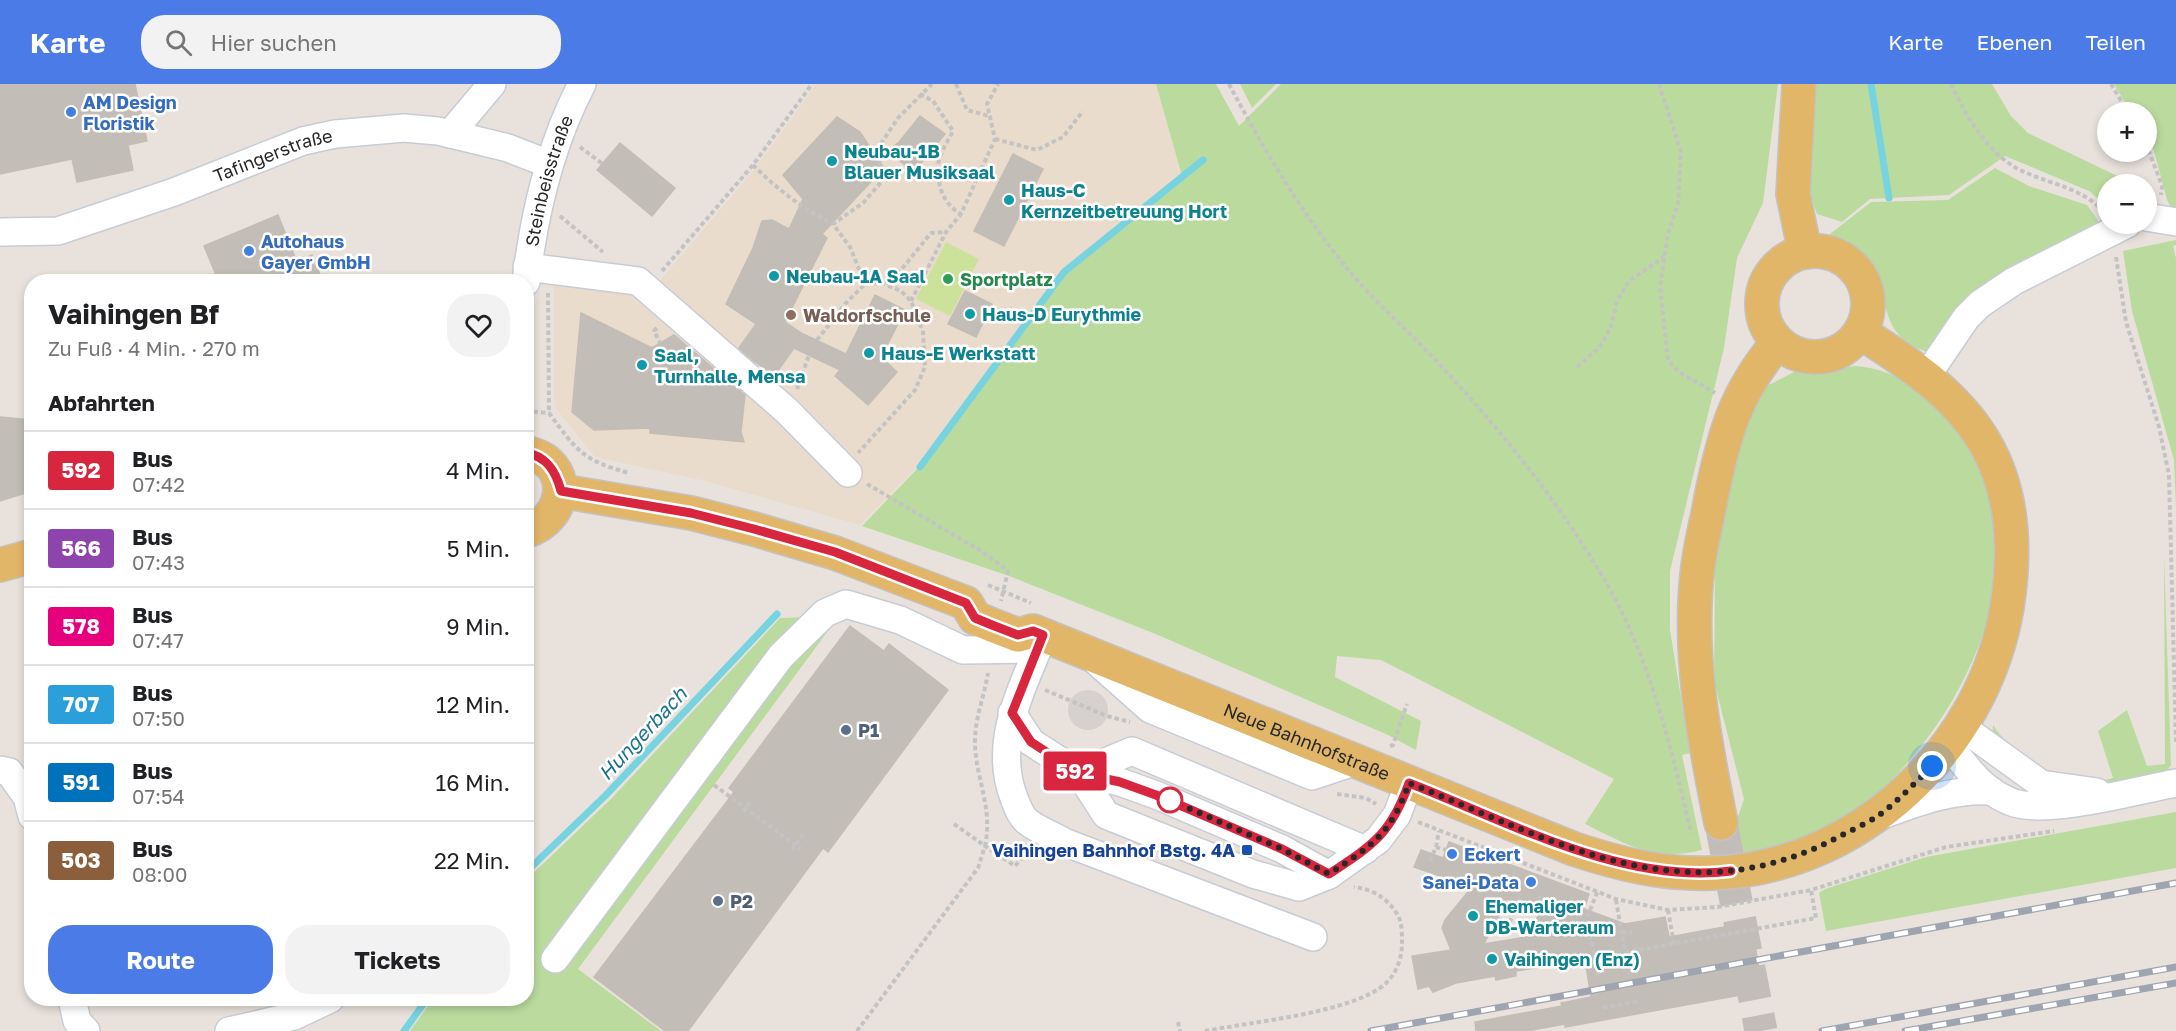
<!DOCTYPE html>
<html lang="de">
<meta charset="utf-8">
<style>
:root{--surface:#fff;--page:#f2f2f2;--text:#202124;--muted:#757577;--line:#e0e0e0;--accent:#4b7be7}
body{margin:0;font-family:"Golos Text",sans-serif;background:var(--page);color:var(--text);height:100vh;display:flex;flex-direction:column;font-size:22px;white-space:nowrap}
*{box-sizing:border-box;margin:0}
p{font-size:20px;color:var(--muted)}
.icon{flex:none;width:33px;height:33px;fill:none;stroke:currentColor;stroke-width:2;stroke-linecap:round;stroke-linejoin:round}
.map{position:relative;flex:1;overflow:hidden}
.sheet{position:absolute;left:24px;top:190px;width:510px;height:732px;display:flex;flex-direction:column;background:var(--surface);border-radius:24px;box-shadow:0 3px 9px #0003}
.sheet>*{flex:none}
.badge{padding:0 12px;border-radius:4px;font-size:21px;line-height:39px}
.tools{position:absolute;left:2097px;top:18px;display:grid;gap:12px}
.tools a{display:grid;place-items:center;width:60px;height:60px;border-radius:50%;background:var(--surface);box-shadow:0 3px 9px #0003;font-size:30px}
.you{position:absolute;width:30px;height:30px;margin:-15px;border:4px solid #fff;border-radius:50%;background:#1a73e8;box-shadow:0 0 0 9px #1a73e833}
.map>.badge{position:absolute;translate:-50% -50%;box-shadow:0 0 0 3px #fff}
h2{padding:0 24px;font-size:22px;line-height:54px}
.round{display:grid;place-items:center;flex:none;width:63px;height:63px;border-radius:24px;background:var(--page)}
.head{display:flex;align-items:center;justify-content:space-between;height:102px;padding:0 24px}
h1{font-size:28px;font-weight:700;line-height:45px}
.action{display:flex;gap:12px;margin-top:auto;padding:12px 24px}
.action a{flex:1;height:69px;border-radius:24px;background:var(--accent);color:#fff;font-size:24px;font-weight:700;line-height:69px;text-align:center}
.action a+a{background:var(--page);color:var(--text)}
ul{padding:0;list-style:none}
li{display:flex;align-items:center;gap:18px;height:78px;padding:0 24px;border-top:2px solid var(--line)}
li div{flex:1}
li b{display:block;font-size:22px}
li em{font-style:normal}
li .badge{min-width:66px;font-weight:700;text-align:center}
header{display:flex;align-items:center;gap:36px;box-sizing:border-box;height:84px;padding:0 30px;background:var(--accent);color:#fff}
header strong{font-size:28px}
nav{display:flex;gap:33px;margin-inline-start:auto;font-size:21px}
.search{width:420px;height:54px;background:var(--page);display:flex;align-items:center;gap:15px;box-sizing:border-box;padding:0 21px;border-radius:24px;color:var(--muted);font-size:22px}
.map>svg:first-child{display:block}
.education{fill:#eadccc}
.green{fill:#badb9d}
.pitch{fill:#cce19a}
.plaza{fill:#d6d1ce}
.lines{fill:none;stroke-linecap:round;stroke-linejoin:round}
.stream{stroke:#78d3e1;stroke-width:7}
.building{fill:#c2bdb7;stroke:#c4bdb6;stroke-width:1.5;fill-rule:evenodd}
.major-tunnel{stroke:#c2bdb8;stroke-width:33;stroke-dasharray:33 16;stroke-linecap:butt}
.minor-casing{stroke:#c7ccd5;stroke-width:30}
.major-casing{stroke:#c3c3c3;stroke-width:36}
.path{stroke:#c3c3c3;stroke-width:4;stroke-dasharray:4.5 3;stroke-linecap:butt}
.minor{stroke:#fff;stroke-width:27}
.major{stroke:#e2b668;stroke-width:33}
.rail-casing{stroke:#9fa4b1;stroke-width:7}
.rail{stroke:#fff;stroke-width:4.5;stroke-dasharray:14;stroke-linecap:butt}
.path-bridge{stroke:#c3c3c3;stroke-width:4;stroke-dasharray:4.5 3;stroke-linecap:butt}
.line-casing{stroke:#fff;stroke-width:14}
.line{stroke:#d7263d;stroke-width:9}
.walk{stroke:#282828;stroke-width:6;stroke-dasharray:0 10.8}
.shop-dot{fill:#3f7fe0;stroke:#fff;stroke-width:2}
.culture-dot{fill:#0f9aa8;stroke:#fff;stroke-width:2}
.leisure-dot{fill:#2e9e5b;stroke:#fff;stroke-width:2}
.education-dot{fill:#8d6e63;stroke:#fff;stroke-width:2}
.service-dot{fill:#5c6f8a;stroke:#fff;stroke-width:2}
.stop-dot{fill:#fff;stroke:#d7263d;stroke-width:3}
.transit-dot{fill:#1a4fb4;stroke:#fff;stroke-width:2}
.labels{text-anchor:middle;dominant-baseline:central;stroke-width:5;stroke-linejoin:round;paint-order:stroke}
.shop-label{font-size:18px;font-weight:bold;fill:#366cbe;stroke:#fff;text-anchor:start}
.culture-label{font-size:18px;font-weight:bold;fill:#0d838f;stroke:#fff;text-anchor:start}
.street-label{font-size:18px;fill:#282828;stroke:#fff}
.leisure-label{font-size:18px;font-weight:bold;fill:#27864d;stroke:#fff;text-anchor:start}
.education-label{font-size:18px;font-weight:bold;fill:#785e54;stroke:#fff;text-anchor:start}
.service-label{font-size:18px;font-weight:bold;fill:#4e5e75;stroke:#fff;text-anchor:start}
.transit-label{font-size:18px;font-weight:bold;fill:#164399;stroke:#fff;text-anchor:end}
.water-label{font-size:20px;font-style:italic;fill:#1a728a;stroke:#fff}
</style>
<header>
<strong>Karte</strong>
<div class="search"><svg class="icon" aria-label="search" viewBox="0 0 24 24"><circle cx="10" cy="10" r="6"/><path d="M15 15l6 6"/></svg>Hier suchen</div>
<nav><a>Karte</a><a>Ebenen</a><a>Teilen</a></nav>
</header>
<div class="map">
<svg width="2176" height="947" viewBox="0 0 2176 947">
<rect width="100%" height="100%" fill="#e9e2dc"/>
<path class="education" d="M816,0H1156L1182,91L1062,186L918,382L860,441L701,396L595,373L554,322V189L650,208L755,85Z"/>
<path class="green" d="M1156,0H1216L1239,42L1281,0H1778L1763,119L1737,174L1724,264L1670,487V546L1690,669L1682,671L1702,766C1655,778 1627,761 1585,740L1614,695L1381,576L1337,572L1335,593L1421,637L1416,666L1388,651L1158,551L1009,492L862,442L919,383L1063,187L1182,92Z
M1240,0H1276L1252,24Z
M1817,0H1992L2011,32L2028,49L2134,100H2108L2107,122L2089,107L2005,72L1949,111L1870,115L1842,138L1817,130L1808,105Z
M2114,0H2176V132L2167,116L2154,67L2147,55L2146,28H2131Z
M1995,84L2029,102L2087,121L2099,138L2090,148L1928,268C1884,256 1887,221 1876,183L1830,150L1871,118L1948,116Z
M2176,156V161L2173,162L2176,174V425L2174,376L2132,227L2123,167Z
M1856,282C1900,285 1939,316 1961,352C1971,368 1985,385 1992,402C1996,412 1996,427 1997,438C2012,550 1923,694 1825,747C1794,763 1759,767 1725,771L1744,715L1714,597L1715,487L1734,377L1747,332L1767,302L1798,286Z
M2164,471L2171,681L2164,691L2100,703L2043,694L1992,656L1993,641C2016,677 2070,707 2113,694L2098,647L2127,626L2147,682L2165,680Z
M839,532L578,885L661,947H410L433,915H526L527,795L611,715L780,534Z
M2176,728V784L1826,847L1819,809L1825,805L1926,773Z"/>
<path class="pitch" d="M946,158L979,175L950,232L916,215Z"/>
<path class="plaza" d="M1068 626a20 20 0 1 1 40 0a20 20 0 1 1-40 0Z"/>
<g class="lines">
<path class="stream" d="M1871,0L1889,114
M920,383L1064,188L1203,76
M526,788L606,711L777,530
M404,947L427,915"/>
</g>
<path class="building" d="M0,0H135L147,57L128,61L133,86L77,98L72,75L0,90Z
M920,32L945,50L914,88L887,67L899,58Z
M837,33L860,48L884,84L822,150L827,154L785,238L803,250L846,270L875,211L905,226L881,273L897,288L868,321L835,292L840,286L794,264L775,291L752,276L739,264L756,240L726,220L753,164L762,137L772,136L789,145L803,115L783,91Z
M620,59L675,104L652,132L597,86Z
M1013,70L1043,85L1004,162L974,147Z
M278,131L297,178L312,171L323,198H219L204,162Z
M965,207L992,220L976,253L948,240Z
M581,229L652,264L674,251L745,311L741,348L744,358L650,349V344L594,346L572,328Z
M0,333L32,336V407L0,417Z
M850,542L884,567L889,560L948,606L828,768L823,764L688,947H665L594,893L734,708L729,704Z
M1449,758L1589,810L1584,825L1625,840L1665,833L1669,853L1751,838L1763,907L1565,943V940L1527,947H1476L1475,938L1562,922L1561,919L1591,913L1585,876L1516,887V892L1496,896L1495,892L1456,899L1433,908L1429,902L1418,905L1412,872L1451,866L1442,844L1445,836L1472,803L1414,783L1421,766L1443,774ZM1507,815L1541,827L1526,853L1484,860Z"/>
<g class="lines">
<path class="major-tunnel" d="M1721,739L1761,947"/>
<defs>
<g id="minor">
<path d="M450,50L492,0"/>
<path d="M2146,133L2176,138"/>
<path id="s1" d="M0,148L58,147L174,108L303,57L335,50L404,44L438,47L508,64L549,80"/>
<path d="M527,183L638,197L787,327L848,389"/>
<path id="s2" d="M526,198C534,130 550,61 582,0"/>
<path d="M1926,293L1966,234L1980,220L2014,197L2127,140"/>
<path d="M1043,552C1023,604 992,657 1014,714C1017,722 1021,733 1028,738C1038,746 1052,751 1064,758L1313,853"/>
<path d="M1097,578L1150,625L1312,692L1354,678"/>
<path d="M1012,629L1031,658L1079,689L1120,698L1156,711L1282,765L1329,791"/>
<path d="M1962,643L2041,700L2097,708"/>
<path d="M1949,661C1966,683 1982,706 2009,717C2043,733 2137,706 2176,699"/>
<path d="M0,686L9,688L27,713L32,732"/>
<path d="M1079,689L1106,731L1253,790L1299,803L1329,791L1378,756L1397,731L1409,699"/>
<path d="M1079,689L1132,667L1365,766"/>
<path d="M1885,730C1920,717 1953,705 1991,707"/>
<path d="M555,875L781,572L825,529L846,520L900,536L963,566L1038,565"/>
<path d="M72,915L77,937L86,947"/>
<path d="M229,947L294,932L330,915"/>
</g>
<g id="major">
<path d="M1799,0L1793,110L1805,168"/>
<circle cx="1815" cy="220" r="53"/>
<path d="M526,369C573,376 569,435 526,447"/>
<path id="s3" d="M561,407L691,429L754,445L835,469L966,519L975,534L992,541L1018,551L1033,547L1574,765C1619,780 1664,791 1712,789C1858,785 1984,664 2007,523C2016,467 2014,409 1985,359C1957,310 1907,278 1860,248"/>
<path d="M0,481L32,472"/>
<path d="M1721,739C1704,655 1687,568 1698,482C1701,459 1707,437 1711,414C1724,350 1735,309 1778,258"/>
</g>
</defs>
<use href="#minor" class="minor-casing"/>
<use href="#major" class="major-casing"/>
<path class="path" d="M956,0L967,26L989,32
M1229,0C1263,64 1300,127 1346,183C1374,218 1410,248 1440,281C1498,343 1554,412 1598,485C1648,565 1670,658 1691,749
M1659,0L1681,68L1678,120L1668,150L1660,203L1668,276L1679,288L1715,309
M1951,0C1966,32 1987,69 2020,86C2048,100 2081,103 2103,127
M2111,0L2128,28
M920,10L933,17L953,47C948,57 938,72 938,82C937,102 944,121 961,130
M995,55L1037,66L1063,53L1083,27
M2146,59L2162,102L2161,111
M580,63L603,80
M753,81C777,105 803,125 833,140
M560,132L603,168
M2116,173L2126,238L2159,343L2169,391L2176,658
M662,187L753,81L812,0
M865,200L850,163L833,140L863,119L882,97L878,64L898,34L932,0
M888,202L931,149L945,148
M548,209L549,329
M911,217L946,148L961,130L995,55L987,20L998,0
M657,244L654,247L660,259
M817,256L846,219L865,200L882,199L901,207L911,217L923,248L925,283L915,306L858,369
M1577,283L1599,264L1611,243L1617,217L1629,197L1664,173
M797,305L809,271
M526,327L549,329C577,367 582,376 629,389
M867,400L983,468L1008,487L1001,517
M988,501L1031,519
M1045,606L1107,632L1130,638
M1390,662L1393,661L1407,620
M714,701L801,765
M1337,710L1366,714L1376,720
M1418,738L1616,815L1668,826L1718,823L1811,806L1946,763L2054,747
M954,740L985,762C993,725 977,698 975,662C974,635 984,614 988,589
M1436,763L1439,747
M1430,777L1436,763L1446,766
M1493,805L1495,800
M1539,816L1541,810
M1616,816L1625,868
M1668,826L1674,860
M1497,834L1509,840L1521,810
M1622,849L1632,848
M1595,874L1816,834L1811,806
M1598,892L1587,834L1598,806
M1603,924L1639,917
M1178,938L1180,947
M857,947L978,784L985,762L1015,782L1029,765
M1205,947C1250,938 1352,929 1385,900C1397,889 1402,874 1402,859C1402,852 1402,843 1400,836C1392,817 1374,805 1354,803"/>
<use href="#minor" class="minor"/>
<use href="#major" class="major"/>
<defs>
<path id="rail" d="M1371,947L2176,799
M1822,947L2176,883
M1905,947L2176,899"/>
</defs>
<use href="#rail" class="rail-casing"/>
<use href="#rail" class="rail"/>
<path class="path-bridge" d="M743,728L750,719
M792,766L804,749"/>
</g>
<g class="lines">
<defs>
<path id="line" d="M526,369C547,372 556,388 561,407L691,429L754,445L835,468L966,519L975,534L992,541L1018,551L1033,547L1043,551L1012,629L1031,658L1079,689L1120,698L1156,711L1282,765L1329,790C1373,761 1391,750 1409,699C1507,737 1623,801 1731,787"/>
</defs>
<use href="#line" class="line-casing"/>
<use href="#line" class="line"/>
<path class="walk" d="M1170,716L1282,765L1329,790C1373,761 1391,750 1409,699C1556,757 1686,836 1842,751C1854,745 1867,739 1878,732C1897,718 1915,699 1932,682"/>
</g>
<g class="shop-dot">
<circle cx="71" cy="28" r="6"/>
<circle cx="249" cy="167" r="6"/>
<circle cx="1452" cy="770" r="6"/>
<circle cx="1531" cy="798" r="6"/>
</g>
<g class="culture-dot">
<circle cx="832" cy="77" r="6"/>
<circle cx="1009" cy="116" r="6"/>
<circle cx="774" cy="192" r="6"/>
<circle cx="970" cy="230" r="6"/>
<circle cx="869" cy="269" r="6"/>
<circle cx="642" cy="281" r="6"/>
<circle cx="1473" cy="832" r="6"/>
<circle cx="1492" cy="875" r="6"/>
</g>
<circle class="leisure-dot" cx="948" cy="195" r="6"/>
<circle class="education-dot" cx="791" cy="231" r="6"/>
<g class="service-dot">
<circle cx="846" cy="646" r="6"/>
<circle cx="718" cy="817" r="6"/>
</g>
<circle class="stop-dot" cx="1170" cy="716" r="12"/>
<rect class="transit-dot" x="1241" y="760" width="12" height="12" rx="3"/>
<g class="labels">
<g class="shop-label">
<text x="83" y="18">AM Design<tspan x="83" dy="21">Floristik</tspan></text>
<text x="261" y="157">Autohaus<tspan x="261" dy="21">Gayer GmbH</tspan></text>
<text x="1464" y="770">Eckert</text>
<text x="1519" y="798" text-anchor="end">Sanei-Data</text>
</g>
<g class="culture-label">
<text x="844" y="67">Neubau-1B<tspan x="844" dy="21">Blauer Musiksaal</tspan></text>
<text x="1021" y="106">Haus-C<tspan x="1021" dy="21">Kernzeitbetreuung Hort</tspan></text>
<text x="786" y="192">Neubau-1A Saal</text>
<text x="982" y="230">Haus-D Eurythmie</text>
<text x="881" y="269">Haus-E Werkstatt</text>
<text x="654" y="271">Saal,<tspan x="654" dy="21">Turnhalle, Mensa</tspan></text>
<text x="1485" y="822">Ehemaliger<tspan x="1485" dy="21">DB-Warteraum</tspan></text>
<text x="1504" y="875">Vaihingen (Enz)</text>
</g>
<g class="street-label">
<text stroke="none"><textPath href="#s1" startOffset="286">Tafingerstraße</textPath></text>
<text stroke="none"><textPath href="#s2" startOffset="104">Steinbeisstraße</textPath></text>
<text stroke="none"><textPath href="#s3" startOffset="796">Neue Bahnhofstraße</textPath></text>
</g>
<g class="leisure-label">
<text x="960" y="195">Sportplatz</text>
</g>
<g class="education-label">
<text x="803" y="231">Waldorfschule</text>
</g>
<g class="service-label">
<text x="858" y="646">P1</text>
<text x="730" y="817">P2</text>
</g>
<g class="transit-label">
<text x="1235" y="766">Vaihingen Bahnhof Bstg. 4A</text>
</g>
<g class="water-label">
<text transform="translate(642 649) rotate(-47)">Hungerbach</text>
</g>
</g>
</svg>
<div class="tools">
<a>+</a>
<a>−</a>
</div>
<div class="you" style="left:1932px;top:682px"></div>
<b class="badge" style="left:1075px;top:687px;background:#d7263d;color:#fff">592</b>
<section class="sheet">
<div class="head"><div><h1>Vaihingen Bf</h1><p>Zu Fuß · 4 Min. · 270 m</p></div><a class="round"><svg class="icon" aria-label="heart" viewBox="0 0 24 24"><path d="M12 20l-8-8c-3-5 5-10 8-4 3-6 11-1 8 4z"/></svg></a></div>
<h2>Abfahrten</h2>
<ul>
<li><span class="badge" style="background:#d7263d;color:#fff">592</span><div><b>Bus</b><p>07:42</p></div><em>4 Min.</em></li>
<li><span class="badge" style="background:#8e44ad;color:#fff">566</span><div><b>Bus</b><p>07:43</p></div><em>5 Min.</em></li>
<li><span class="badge" style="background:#e6007e;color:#fff">578</span><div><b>Bus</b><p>07:47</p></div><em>9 Min.</em></li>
<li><span class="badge" style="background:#2b9fd9;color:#fff">707</span><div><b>Bus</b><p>07:50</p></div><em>12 Min.</em></li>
<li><span class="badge" style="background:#0072bc;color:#fff">591</span><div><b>Bus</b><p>07:54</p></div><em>16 Min.</em></li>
<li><span class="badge" style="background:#8b5e3c;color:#fff">503</span><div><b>Bus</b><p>08:00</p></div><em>22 Min.</em></li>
</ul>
<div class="action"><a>Route</a><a>Tickets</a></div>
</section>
</div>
